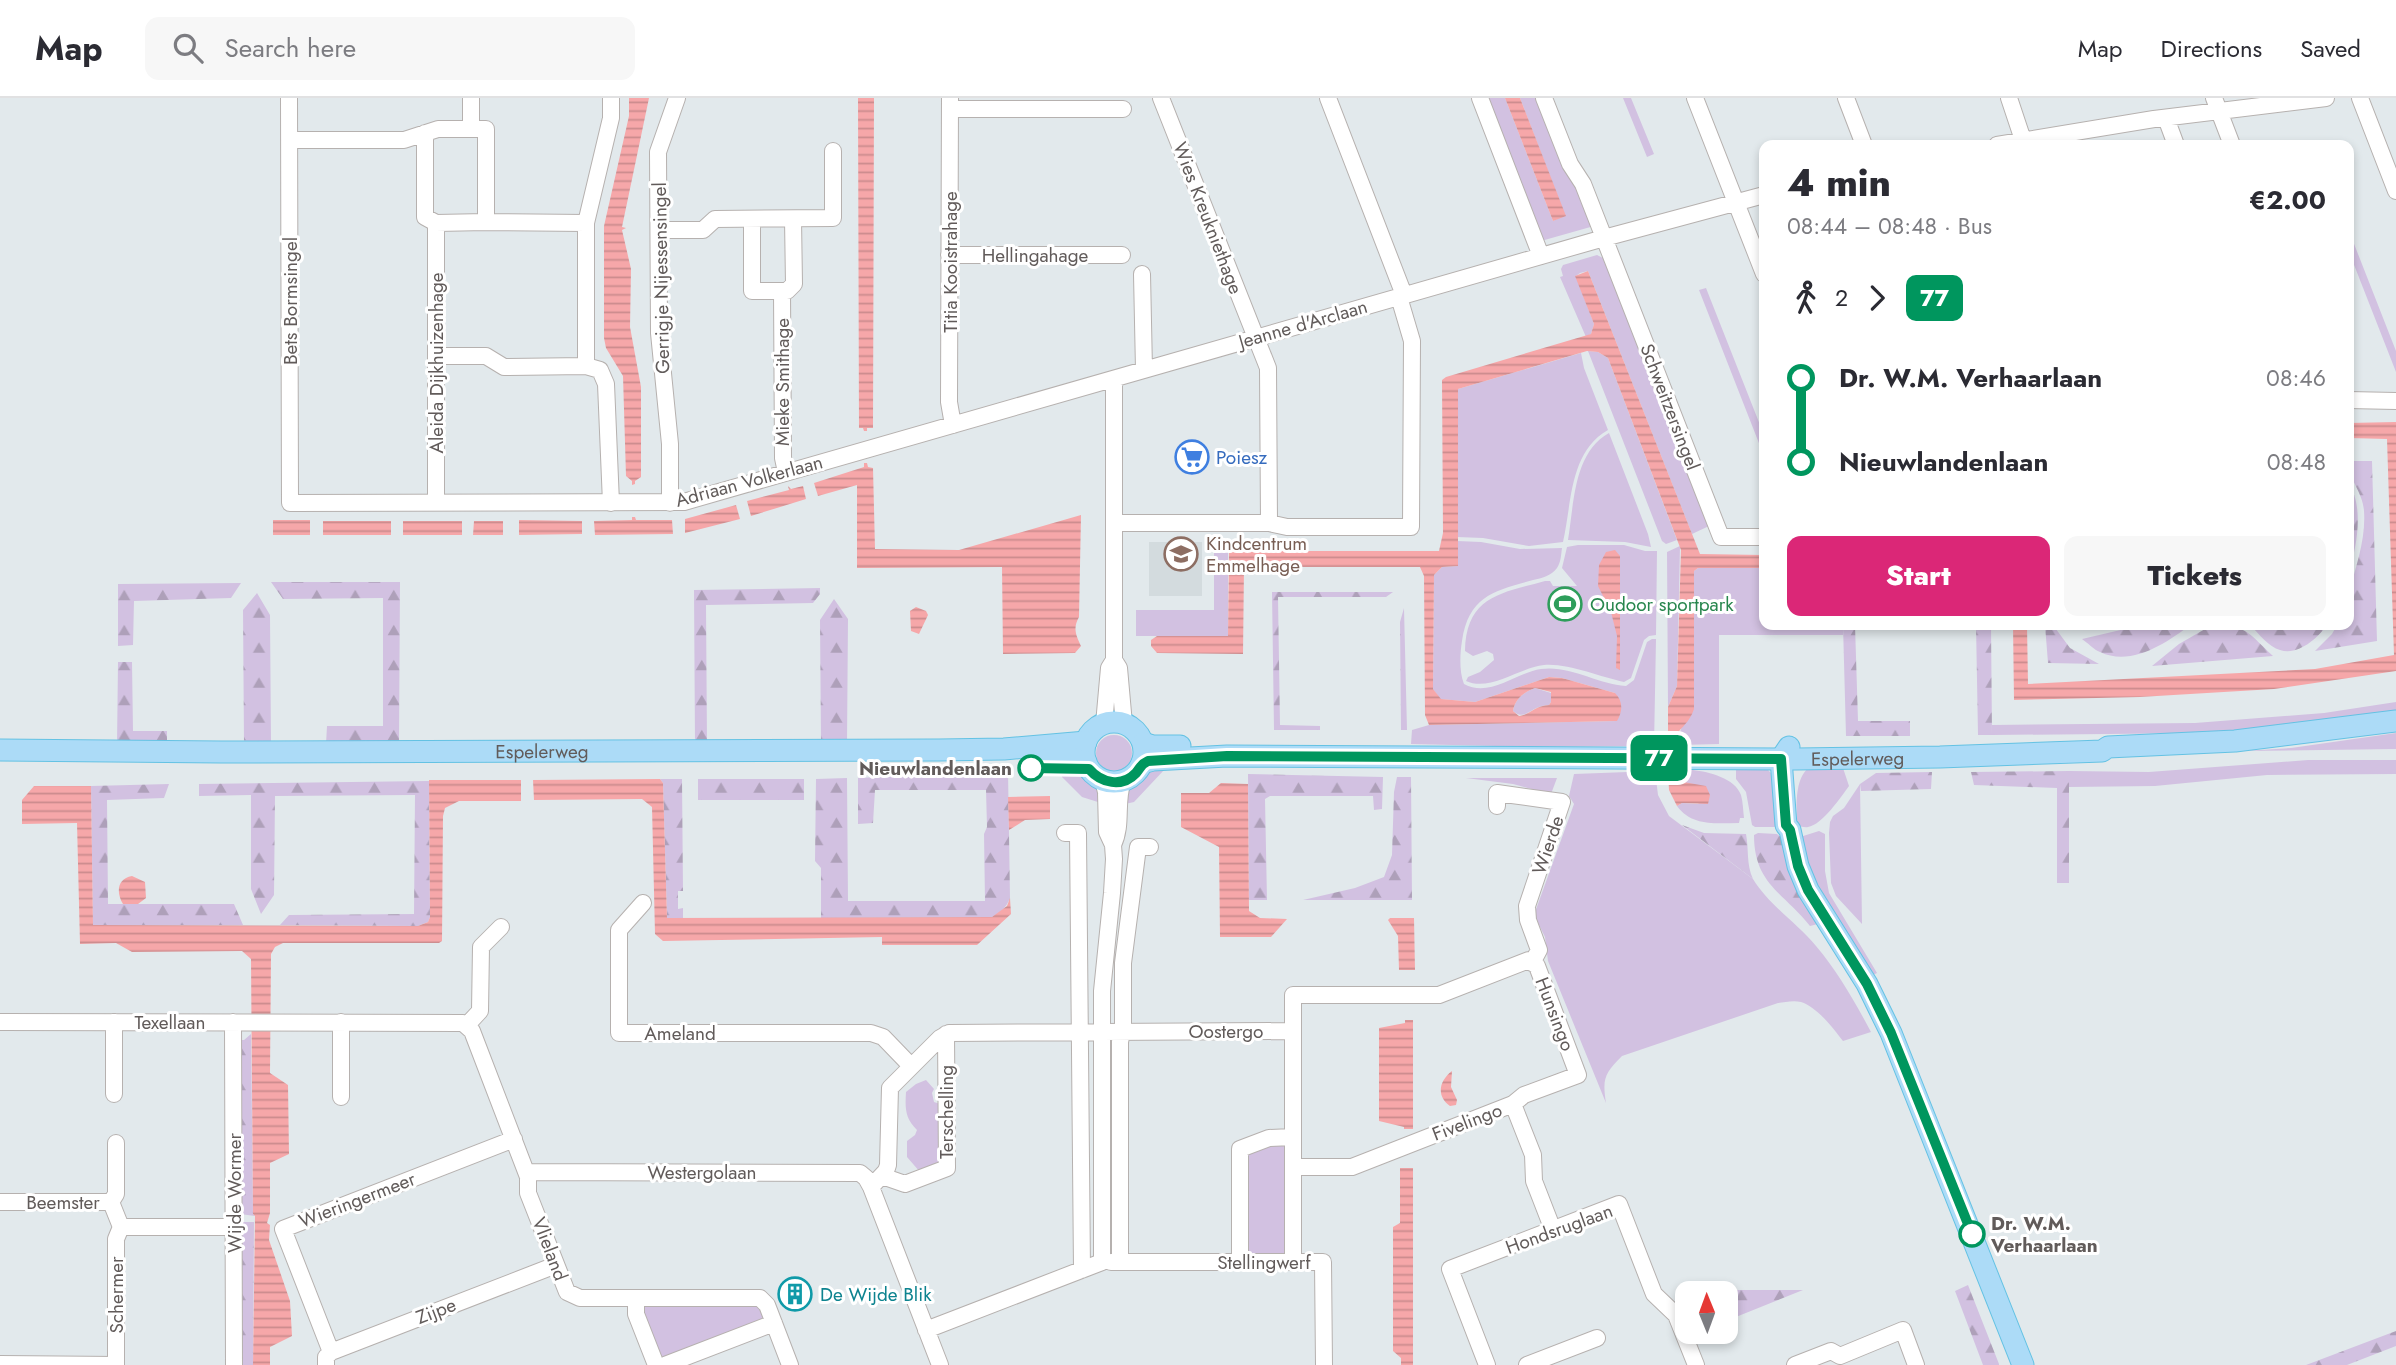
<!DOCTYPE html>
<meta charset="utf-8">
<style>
:root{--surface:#fff;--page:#f7f7f7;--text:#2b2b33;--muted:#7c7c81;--line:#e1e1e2;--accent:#db2777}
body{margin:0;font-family:Jost,sans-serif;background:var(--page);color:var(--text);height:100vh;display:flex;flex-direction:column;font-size:26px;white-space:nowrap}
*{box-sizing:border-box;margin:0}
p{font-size:23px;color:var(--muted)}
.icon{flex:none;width:38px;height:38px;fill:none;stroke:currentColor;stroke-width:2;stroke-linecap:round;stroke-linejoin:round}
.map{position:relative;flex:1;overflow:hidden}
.side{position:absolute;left:1759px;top:42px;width:595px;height:490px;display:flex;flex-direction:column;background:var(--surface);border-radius:14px;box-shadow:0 4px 10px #0003}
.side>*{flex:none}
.badge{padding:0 14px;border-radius:10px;font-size:24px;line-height:46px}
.needle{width:46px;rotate:359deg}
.tools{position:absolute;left:1675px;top:1183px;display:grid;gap:14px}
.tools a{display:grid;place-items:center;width:63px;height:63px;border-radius:14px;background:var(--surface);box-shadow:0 4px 10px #0003;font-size:35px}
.map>.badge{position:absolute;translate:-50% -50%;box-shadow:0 0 0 4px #fff}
.legs{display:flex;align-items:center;gap:10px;height:77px;padding:0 28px;font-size:23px}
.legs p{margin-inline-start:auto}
.headline{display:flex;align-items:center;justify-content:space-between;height:119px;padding:0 28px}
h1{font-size:38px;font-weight:800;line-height:52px}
.cta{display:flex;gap:14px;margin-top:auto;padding:14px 28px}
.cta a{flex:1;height:80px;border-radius:14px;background:var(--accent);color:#fff;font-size:28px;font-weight:800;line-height:80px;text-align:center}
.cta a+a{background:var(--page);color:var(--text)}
ul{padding:0 28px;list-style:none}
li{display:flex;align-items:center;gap:24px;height:84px;font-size:26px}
li i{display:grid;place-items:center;width:10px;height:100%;margin:0 9px;background:currentColor}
li i::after{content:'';width:18px;height:18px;margin:-9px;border:5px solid;border-radius:50%;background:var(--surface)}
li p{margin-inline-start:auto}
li:first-child i{background:linear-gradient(#0000 50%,currentColor 0)}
li:last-child i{background:linear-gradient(currentColor 50%,#0000 0)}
header{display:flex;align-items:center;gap:42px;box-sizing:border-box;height:98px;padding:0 35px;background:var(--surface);border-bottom:2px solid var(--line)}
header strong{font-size:33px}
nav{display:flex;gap:38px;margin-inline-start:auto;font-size:24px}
.search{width:490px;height:63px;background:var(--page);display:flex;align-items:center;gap:18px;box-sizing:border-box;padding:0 24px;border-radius:14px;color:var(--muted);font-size:26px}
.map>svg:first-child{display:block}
.education{fill:#d3dbde}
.green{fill:#d2c1e1}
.forest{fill:url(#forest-firs)}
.water{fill:url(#water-rules);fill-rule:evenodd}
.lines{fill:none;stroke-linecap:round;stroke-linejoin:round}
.minor-casing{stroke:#b6b1af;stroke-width:18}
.major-casing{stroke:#64c2e3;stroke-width:23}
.minor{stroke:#fff;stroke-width:16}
.major{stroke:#acdbf7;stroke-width:21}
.line-1-casing{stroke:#fff;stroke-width:16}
.line-1{stroke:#00965e;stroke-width:10}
.stop-1-dot{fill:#fff;stroke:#00965e;stroke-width:3.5}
.labels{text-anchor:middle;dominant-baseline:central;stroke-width:6;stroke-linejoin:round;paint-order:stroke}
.street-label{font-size:19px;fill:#615b5a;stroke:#fff}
.shop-label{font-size:19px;fill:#366cbe;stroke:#fff;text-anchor:start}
.education-label{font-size:19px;fill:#785e54;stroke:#fff;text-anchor:start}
.leisure-label{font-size:19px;fill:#27864d;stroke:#fff;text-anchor:start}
.stop-label{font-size:19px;font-weight:bold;fill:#615b5a;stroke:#fff;text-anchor:end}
.culture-label{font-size:19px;fill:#0d838f;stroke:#fff;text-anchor:start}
</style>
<header>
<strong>Map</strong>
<div class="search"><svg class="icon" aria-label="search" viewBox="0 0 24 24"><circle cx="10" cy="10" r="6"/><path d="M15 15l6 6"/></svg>Search here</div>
<nav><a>Map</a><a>Directions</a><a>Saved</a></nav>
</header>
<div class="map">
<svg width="2396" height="1267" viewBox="0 0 2396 1267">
<defs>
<pattern id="forest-firs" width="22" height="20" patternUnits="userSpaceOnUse" patternTransform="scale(1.75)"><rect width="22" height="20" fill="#d2c1e1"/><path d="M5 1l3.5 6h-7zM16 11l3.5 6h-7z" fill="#aea0b9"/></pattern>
<pattern id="water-rules" width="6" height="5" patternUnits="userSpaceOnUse" patternTransform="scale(1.75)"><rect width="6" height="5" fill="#f6a7a9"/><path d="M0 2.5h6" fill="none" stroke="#cb8b8d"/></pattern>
</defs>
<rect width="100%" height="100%" fill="#e2e9ec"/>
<path class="education" d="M1149,444H1202V498H1149Z"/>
<path class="green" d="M1485,0H1505L1553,123L1565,117L1520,0H1539L1594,128L1541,143Z
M1623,0H1631L1654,56L1647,59Z
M2349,133L2396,253V274L2349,154Z
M1597,157L1603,160L1605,166L1609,165L1709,428L1692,436L1588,173L1580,175L1576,178L1594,226L1591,236L1586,239L1560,179L1563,178L1561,171L1563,167Z
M1706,190L1764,337V358L1699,192Z
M1588,253L1598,254L1608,260L1677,442L1666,446L1662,443Z
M1581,255L1584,270L1608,332C1569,354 1572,405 1563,444L1529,448L1483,440L1457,439L1458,291Z
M1609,335L1648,436L1651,449L1625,444L1568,442C1574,407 1573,355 1609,335Z
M1457,443L1481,444L1520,451L1562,450C1561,457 1561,464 1557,470C1551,478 1542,480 1533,482C1495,493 1469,497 1462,543C1460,555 1459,574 1464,586C1490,600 1515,575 1541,571C1570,567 1597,586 1626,588L1634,582L1647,544L1652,541H1656L1654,648L1533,649L1411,646L1412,632L1429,627L1617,623L1615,595L1562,580L1549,579L1475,604L1440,601L1433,591L1434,477L1442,469L1458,468Z
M1214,446H1228V538H1136V512H1214Z
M1578,447H1624L1645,453H1657L1656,537L1649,538L1644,542L1631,580L1624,584C1600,579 1568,565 1544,567C1518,570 1490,594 1466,583L1468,579L1480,574L1494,562L1493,556L1487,553L1473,558L1465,553C1466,498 1502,495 1545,483H1550L1553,488H1577L1562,470L1567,449Z
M1680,448L1677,588L1668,609L1667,454Z
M1698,470H1764V527H1843V537H1719V646L1680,647V645L1673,644L1674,640L1681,632L1694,473Z
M1535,590L1551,595L1553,601L1549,607C1529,608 1526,624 1513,613C1515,601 1524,594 1535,590Z
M2396,604V615L2307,627L2207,635L1992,637V627L2195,625L2324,615Z
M2396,635V651L2244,653L2291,650Z
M1096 655a18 18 0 1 1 36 0a18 18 0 1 1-36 0Z
M2308,662H2396V676L2267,677L2155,688L2069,689V673L2149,674Z
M1736,664L1767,671L1773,677L1782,729H1755L1752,727L1746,694L1736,681Z
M1841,664L1849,688C1841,699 1822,727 1808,729C1805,730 1801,728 1797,728C1797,712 1793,677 1812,668C1819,664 1832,665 1841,664Z
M1165,671L1134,704L1125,706C1130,679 1138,673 1165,671Z
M1693,672C1709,674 1735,680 1741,697C1743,704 1743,712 1744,720H1740L1739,725C1717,725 1692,729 1677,708L1682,705L1699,706L1674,680V674Z
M1078,673C1093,681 1097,689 1101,705L1082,699L1062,679V674Z
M1655,673L1658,697L1669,718L1753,781C1768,806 1797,825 1816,848C1838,874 1855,904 1871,934L1843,943C1833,930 1817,909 1801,904C1794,902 1785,904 1778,905L1622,958C1605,975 1602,980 1606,1005L1548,863L1545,839L1534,817L1574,706L1569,698L1574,676Z
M1466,680H1557L1551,696L1513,686Z
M1860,686L1862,826L1836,798L1831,785L1829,735L1830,724L1833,718L1844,710Z
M1819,733L1825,736V773L1829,795L1877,875L1869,879L1820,804L1800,739Z
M926,982L934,991L932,995L934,1004L940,1006L938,1054L941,1058H938V1060L943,1061L920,1074L907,1059V1043L915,1037L917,1032C905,1020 905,1011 906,994L916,986Z
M1283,1045L1286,1049L1288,1152L1284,1157L1246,1156V1058C1256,1049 1270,1046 1283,1045Z
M754,1205L761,1208L764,1219L762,1223L665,1260L661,1259C654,1245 635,1219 647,1206Z"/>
<path class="forest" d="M2349,363H2372L2377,543L2315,553L2332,536L2337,527H2348C2348,516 2347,504 2349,494C2356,468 2366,441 2364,413C2363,394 2348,382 2349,363Z
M2349,386C2364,409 2357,448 2349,474Z
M271,484H400L399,646H326L327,628H383V500L283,501Z
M241,485L231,500L134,503L133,547L118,548V486Z
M820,490V496L813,505L706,507L707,646H695L694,492Z
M1272,494H1393L1386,499H1278L1280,627L1320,628V632H1274Z
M257,495L270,517L271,646H244L243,512Z
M834,501L848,521L847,645H821L820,522Z
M1404,510L1407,632H1401L1400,524Z
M1843,527H1855L1858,623H1910V638H1846Z
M1976,527H1991L1992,637H1978Z
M2045,527H2053L2070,550L2099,566L2048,565Z
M2142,527H2190C2167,545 2131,569 2100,554C2094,552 2088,545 2082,541Z
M2212,527C2248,527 2249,536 2273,558L2152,568L2179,546Z
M2250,527H2327C2318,540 2298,558 2280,552C2269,549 2258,535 2250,527Z
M118,564H132L133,633H167V647H117Z
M1008,673L1010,800C1006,810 1001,814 992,819L821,820V770L815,763L816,681L847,680L848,803H985L984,736L987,729L986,692H875L873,725L858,726V680Z
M2069,673V785H2057V690L1974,687L1971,674Z
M1932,674L1931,691L1861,693L1860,686L1876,675Z
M1248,676L1383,679L1382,711L1374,712L1373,698H1270L1265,701L1267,802H1249Z
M1397,679H1411L1412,802H1303L1355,790L1384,779L1392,757L1394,694Z
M660,681H682L683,793H678V811L683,810V820H667L663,685Z
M698,681H804V702H698Z
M429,683L430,819L428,824L418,828L280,827L289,817L414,816L415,697L275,698L274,797L261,816L251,791V697L199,698V686Z
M169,686L164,700L107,702L108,806H234L243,827H93L91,688Z
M1682,727L1704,735L1746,736C1749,751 1746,766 1753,781Z
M1758,735L1777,736L1783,741L1818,826L1810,828C1783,794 1754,786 1754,737Z
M251,936L253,1116L255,1118L240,1116L238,942H244Z
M243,1124H254L253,1267H240L241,1125Z
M1968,1187L1999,1266V1267H1983L1955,1193Z
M1688,1192H1803L1726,1223V1195H1687V1201L1685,1196Z
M2396,1233V1248L2347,1267H2306Z"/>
<path class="water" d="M629,0H649L622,129L626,130L622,132L631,171L630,229L641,289V379L635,383V386L632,387V383L626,378L623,278L606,250L604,240V128L629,18Z
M858,0H874L873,330H867V333H864L863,330H859Z
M1505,0H1520L1566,118L1553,123Z
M1588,173L1700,456L1764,457V470H1698L1694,473V611C1689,627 1677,631 1673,644H1668V609L1677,588L1681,452L1608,260L1598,254L1587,253L1458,291V468L1442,469L1434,477L1433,591L1441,601L1475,604L1549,579L1562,580L1615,595C1623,603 1623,613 1617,623L1429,627L1425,617L1424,478L1420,469H1244L1243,556L1157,555L1151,548V542L1157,538H1228L1229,453H1439L1443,435L1442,282L1446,279L1591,236L1594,226L1575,178ZM1535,590L1551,594V604L1549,607C1534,608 1528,618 1519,618L1513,613C1515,601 1524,594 1535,590Z
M2396,324V573L2274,591L2140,599L2014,602L2013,527H2027L2028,586L2315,571L2394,557L2387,341L2349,340L2348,325Z
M864,365H867L868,369L873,370L875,451L959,452L1081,417L1079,519C1072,531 1077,539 1081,548L1075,555L1003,556L1002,469L857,470V387L818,398L814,385L864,369Z
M788,388L791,391L803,388L806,401L751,418L747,403L789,392Z
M736,407L740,421L685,435V421Z
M632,419H635L636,422H672L673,436L595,437L594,423L632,422Z
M273,422H310V437H273Z
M519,422L582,423V436L519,437Z
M323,423H391V437H323Z
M403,423H462V437H403Z
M474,423H503V437H473Z
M1615,452L1620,458V572L1616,570L1617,538L1611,514L1598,488L1599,467L1606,454Z
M916,509L926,513L928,517L919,536L911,533L910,513Z
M1668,674H1674V680L1678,683L1706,688L1710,697L1708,706L1682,705L1677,708L1669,692Z
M660,681L663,685L667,820L992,819L1007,808L1010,800L1011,816L977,847H882V839L663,843L655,836L652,709L642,701L534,702L533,682Z
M429,682H521V703H459L445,710L443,718L442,843L439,845H283L275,849L271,856L270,975L288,987L289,1056L270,1065V1115L267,1125L270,1127L269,1142L290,1203L292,1238L270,1249V1267H253L255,1118L253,1116L251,861L242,853L132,854L116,845L80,846L77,725L22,726V702L34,688H91L93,827L418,828L428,824L430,819Z
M1221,685L1248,686L1249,813L1260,820L1287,821L1271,839H1220L1219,749L1181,729V695H1209Z
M1050,698V721L1025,722L1009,732L1008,699Z
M132,778L145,784L146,800L138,806H123C116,794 117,781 132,778Z
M1390,820H1414L1415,872H1399L1398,838L1388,822Z
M1405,922H1413V1031H1404V1029L1379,1023V930L1405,925Z
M1452,973L1451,989L1457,1002L1456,1007L1450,1008C1436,998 1439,983 1452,973Z
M1400,1070H1413V1267H1401V1260L1393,1253V1129L1400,1125Z"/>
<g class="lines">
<defs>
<path id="minor" d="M289,0L290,405L684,404L1604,140L1764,97
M950,0L949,304L953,327
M1328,0L1404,197
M1480,0L1541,158
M1544,0L1570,66L1583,86L1721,439H1764
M1695,0L1764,176
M1846,0L1864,47
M2009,0L2023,42
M2214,0L2232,47
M2360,0L2396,93
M950,11H1123
M2166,20L2176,47
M471,31V0
M425,35V119L436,125L486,124
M290,42H404L438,31H486V124L586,125
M1997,47L2154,21L2326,0
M752,121V193H782
M659,132H703L715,121L833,120V53
M949,157H1122
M1142,176L1144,272
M437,258H486L504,269L586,268L600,272L606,286L611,405
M586,268V125L611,20V0
M2348,302L2396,303
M786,374L783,360L782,193H787L794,186L793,121
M436,404V125
M670,405V346L659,235L658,54L677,0
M1114,425H1269L1268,270L1161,0
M1269,425L1287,429H1411L1412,243L1399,199
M1114,562L1119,570L1124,626
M1104,626L1109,570L1114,562V281
M1497,708V695L1562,704L1527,808L1528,822L1539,852L1532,865
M1065,735H1078L1082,1172
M1113,747C1123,726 1115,704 1123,683
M643,805L619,832V935H871L883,939L911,968
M0,924L463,925L472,933L528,1079V1095L567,1194L580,1200H760L767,1207L790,1267
M233,924L234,1267
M341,924V999
M467,927L480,913L481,849L501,829
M1293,933V1164
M114,996V924
M1513,1006L1533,1057L1534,1083L1553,1132
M527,1074L860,1075L866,1080L871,1089L940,1267
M882,1078L905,1086L947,1070L946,936
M871,1089L886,1073L888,1067L890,990L940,940L949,935L1293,933V897H1439L1529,862L1537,868L1578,977L1524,997L1513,1006L1352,1069H1293
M0,1104H111L121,1129H234
M111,1104L116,1096V1045
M1111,1164H1323L1324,1267
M1120,1164V944L1123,928V865L1138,749H1150
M1240,1164V1051L1269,1040L1293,1039
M636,1200V1216L656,1267
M926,1232L1102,1164V893L1112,795L1114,761L1113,747L1107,734L1106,694L1103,682
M331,1254L283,1131L514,1041
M0,1266L116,1267
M116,1266V1141L121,1129
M326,1267V1259L331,1254L556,1167
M665,1267L774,1225
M1487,1267L1450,1171L1619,1106L1654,1196L1676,1217L1696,1267
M1527,1267L1597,1240
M1795,1267L1831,1253L1840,1258L1903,1232L1916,1267"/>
<g id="major">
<circle cx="1114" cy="654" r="30"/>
<path d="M1143,645L1153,648H1180"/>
<path d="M1789,649L1781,661L1786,727L1790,732L1798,768L1808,792L1867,886L1891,935L2023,1267"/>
<path id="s1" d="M0,652L221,654L939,652L1004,651L1086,644"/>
<path d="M1048,661H1074L1086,664"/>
<path id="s2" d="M1142,665L1153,662L1227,658L1796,661L1940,659L2102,653L2108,649L2235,643L2396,623"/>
</g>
</defs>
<use href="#minor" class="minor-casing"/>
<use href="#major" class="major-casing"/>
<use href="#minor" class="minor"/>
<use href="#major" class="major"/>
</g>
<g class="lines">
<defs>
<path id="line-1" d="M1031,670L1089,671C1101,685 1122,690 1136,675C1141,669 1141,666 1148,663L1227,658L1781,661L1786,727L1790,732L1798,768L1808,792L1867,886L1891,935L1972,1136"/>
</defs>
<use href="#line-1" class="line-1-casing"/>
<use href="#line-1" class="line-1"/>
</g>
<defs>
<symbol id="supermarket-ring" viewBox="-11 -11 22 22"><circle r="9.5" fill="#fff" stroke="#3f7fe0" stroke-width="1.5"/><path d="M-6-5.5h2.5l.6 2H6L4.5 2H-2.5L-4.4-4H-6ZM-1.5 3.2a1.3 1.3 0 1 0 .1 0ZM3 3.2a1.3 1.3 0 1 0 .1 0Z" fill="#3f7fe0"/></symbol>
<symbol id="school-ring" viewBox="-11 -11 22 22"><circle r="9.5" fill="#fff" stroke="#8d6e63" stroke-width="1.5"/><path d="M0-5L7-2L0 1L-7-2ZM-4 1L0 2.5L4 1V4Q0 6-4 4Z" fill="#8d6e63"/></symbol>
<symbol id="stadium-ring" viewBox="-11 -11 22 22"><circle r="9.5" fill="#fff" stroke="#2e9e5b" stroke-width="1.5"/><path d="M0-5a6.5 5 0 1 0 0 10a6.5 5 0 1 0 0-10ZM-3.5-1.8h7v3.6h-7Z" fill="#2e9e5b"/></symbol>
<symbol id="building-ring" viewBox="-11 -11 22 22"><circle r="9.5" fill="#fff" stroke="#0f9aa8" stroke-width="1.5"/><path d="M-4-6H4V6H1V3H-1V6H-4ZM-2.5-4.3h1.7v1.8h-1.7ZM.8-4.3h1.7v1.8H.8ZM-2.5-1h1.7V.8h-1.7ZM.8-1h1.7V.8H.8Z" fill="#0f9aa8"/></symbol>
</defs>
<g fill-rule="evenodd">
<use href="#supermarket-ring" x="1173" y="340" width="38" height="38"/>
<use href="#school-ring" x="1162" y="437" width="38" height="38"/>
<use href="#stadium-ring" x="1546" y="487" width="38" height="38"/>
<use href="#building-ring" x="776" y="1177" width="38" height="38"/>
</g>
<g class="stop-1-dot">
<circle cx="1031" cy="670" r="12"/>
<circle cx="1972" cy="1136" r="12"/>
</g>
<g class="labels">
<g class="street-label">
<text transform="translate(1208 120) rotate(69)">Wies Kreukniethage</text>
<text x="1035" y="157">Hellingahage</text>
<text transform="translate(950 164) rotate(-90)">Titia Kooistrahage</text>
<text transform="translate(661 180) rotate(-91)">Gerrigje Nijessensingel</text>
<text transform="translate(290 203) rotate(-90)">Bets Bormsingel</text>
<text transform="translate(1303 226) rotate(-16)">Jeanne d'Arclaan</text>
<text transform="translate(436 265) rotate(-90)">Aleida Dijkhuizenhage</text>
<text transform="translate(782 284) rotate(-90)">Mieke Smithage</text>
<text transform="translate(1670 309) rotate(69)">Schweitzersingel</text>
<text transform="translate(749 383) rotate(-15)">Adriaan Volkerlaan</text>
<text stroke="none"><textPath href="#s1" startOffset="542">Espelerweg</textPath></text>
<text stroke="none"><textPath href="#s2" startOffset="716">Espelerweg</textPath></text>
<text transform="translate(1548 747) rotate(-71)">Wierde</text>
<text transform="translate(1555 916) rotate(69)">Hunsingo</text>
<text x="170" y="924">Texellaan</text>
<text x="1226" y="933">Oostergo</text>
<text x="680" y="935">Ameland</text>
<text transform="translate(946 1014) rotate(-90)">Terschelling</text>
<text transform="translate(1467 1024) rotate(-21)">Fivelingo</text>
<text x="702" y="1074">Westergolaan</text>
<text transform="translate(234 1095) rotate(-90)">Wijde Wormer</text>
<text transform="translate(357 1102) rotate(-21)">Wieringermeer</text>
<text x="63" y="1104">Beemster</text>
<text transform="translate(1559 1131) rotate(-20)">Hondsruglaan</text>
<text transform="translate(550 1151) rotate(69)">Vlieland</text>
<text x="1264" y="1164">Stellingwerf</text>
<text transform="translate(116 1197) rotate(-90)">Schermer</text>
<text transform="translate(436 1213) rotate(-21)">Zijpe</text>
</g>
<g class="shop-label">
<text x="1216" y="359">Poiesz</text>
</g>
<g class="education-label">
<text x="1206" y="445">Kindcentrum<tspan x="1206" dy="22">Emmelhage</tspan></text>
</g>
<g class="leisure-label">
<text x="1590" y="506">Oudoor sportpark</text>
</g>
<g class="stop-label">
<text x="1012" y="670">Nieuwlandenlaan</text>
<text x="1991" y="1125" text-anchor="start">Dr. W.M.<tspan x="1991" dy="22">Verhaarlaan</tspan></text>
</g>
<g class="culture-label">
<text x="820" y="1196">De Wijde Blik</text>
</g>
</g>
</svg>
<div class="tools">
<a><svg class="needle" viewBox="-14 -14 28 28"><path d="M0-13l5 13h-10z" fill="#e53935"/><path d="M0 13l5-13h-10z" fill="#7c7c81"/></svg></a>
</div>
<b class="badge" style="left:1659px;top:660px;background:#00965e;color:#fff">77</b>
<section class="side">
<div class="headline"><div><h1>4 min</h1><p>08:44 – 08:48 · Bus</p></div><b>€2.00</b></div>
<div class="legs"><svg class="icon" aria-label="walk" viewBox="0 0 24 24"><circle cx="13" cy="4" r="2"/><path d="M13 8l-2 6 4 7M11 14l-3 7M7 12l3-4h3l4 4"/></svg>2<svg class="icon" aria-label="forward" viewBox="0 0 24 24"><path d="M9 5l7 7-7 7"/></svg><b class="badge" style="background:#00965e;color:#fff">77</b></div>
<ul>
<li><i style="color:#00965e"></i><b>Dr. W.M. Verhaarlaan</b><p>08:46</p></li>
<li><i style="color:#00965e"></i><b>Nieuwlandenlaan</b><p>08:48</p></li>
</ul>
<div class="cta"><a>Start</a><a>Tickets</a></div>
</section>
</div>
